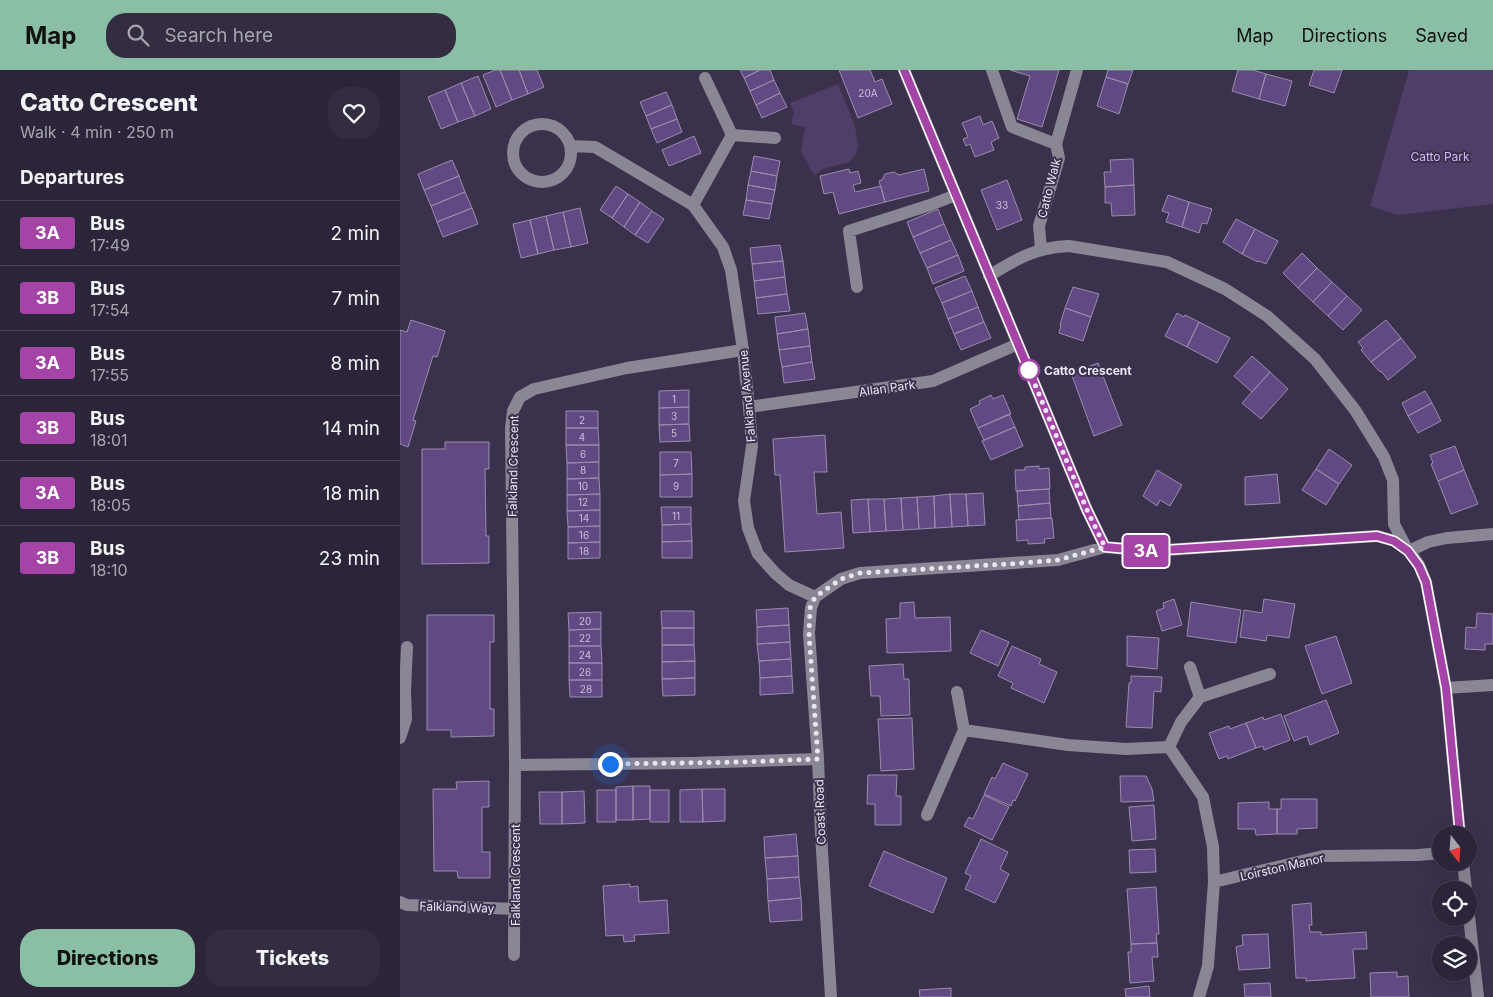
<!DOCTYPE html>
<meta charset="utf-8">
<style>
:root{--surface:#2c2539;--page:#342d41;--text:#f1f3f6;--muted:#a6a5ae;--line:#484253;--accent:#8abfa5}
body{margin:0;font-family:Inter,sans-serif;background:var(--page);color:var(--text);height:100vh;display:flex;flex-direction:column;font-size:19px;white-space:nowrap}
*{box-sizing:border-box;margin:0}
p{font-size:16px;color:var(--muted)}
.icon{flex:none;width:28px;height:28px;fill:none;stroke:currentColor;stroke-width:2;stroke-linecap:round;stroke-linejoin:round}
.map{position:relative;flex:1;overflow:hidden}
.drawer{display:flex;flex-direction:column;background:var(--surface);width:400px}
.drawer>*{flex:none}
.badge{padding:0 10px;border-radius:4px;font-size:18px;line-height:32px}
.needle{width:32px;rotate:163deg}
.buttons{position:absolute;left:1032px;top:756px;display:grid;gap:10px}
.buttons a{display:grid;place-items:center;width:45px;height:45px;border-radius:50%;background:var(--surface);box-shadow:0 5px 20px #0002,0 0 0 1px var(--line);font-size:25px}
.you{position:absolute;width:25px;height:25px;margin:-12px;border:4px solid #fff;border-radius:50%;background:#1a73e8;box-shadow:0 0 0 8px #1a73e833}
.map>.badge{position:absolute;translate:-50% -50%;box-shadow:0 0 0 2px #fff}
h2{padding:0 20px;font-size:19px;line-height:45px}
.round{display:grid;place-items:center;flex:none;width:52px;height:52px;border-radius:20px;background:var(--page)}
.head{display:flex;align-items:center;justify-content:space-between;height:85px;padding:0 20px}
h1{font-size:24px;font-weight:800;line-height:38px}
.button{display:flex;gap:10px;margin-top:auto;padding:10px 20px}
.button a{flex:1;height:58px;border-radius:20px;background:var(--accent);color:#111;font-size:20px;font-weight:800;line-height:58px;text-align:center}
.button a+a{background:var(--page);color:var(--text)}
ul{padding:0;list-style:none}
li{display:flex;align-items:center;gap:15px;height:65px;padding:0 20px;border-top:1px solid var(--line)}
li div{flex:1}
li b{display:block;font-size:19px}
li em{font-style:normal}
li .badge{min-width:55px;font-weight:700;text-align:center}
header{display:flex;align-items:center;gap:30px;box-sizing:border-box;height:70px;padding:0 25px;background:var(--accent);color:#111}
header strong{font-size:24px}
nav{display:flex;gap:28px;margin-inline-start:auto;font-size:18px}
.search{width:350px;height:45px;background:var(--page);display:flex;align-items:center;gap:12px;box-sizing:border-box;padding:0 18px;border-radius:20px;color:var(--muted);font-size:19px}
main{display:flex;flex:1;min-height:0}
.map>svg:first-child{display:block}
.green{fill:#4f3e68}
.building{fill:#614983;stroke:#988dac}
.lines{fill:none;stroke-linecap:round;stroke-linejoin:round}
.minor{stroke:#8b8694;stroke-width:12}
.line-casing{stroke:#fff;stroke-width:11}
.line{stroke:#a444a6;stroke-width:8}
.walk{stroke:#eae5f5;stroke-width:5;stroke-dasharray:0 9}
.stop-dot{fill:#fff;stroke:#a444a6;stroke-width:2.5}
.labels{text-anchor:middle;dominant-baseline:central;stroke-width:4;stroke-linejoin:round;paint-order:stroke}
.number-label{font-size:10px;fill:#c8bed8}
.park-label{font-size:12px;fill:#cfb5fa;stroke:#3b314c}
.street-label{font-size:12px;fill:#eae5f5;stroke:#3b314c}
.stop-label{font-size:12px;font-weight:bold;fill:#eae5f5;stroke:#3b314c;text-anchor:start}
</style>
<header>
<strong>Map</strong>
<div class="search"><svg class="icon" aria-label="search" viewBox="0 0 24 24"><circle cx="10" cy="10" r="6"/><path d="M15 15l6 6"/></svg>Search here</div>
<nav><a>Map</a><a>Directions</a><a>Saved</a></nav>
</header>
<main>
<section class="drawer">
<div class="head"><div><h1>Catto Crescent</h1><p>Walk · 4 min · 250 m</p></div><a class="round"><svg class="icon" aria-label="heart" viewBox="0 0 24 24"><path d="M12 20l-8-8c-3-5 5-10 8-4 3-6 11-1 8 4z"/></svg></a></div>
<h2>Departures</h2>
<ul>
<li><span class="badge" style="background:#a444a6;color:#fff">3A</span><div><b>Bus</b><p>17:49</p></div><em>2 min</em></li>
<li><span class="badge" style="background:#a444a6;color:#fff">3B</span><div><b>Bus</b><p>17:54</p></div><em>7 min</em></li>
<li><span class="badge" style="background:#a444a6;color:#fff">3A</span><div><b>Bus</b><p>17:55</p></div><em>8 min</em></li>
<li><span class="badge" style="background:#a444a6;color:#fff">3B</span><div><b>Bus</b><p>18:01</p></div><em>14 min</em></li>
<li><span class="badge" style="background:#a444a6;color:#fff">3A</span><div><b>Bus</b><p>18:05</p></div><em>18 min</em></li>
<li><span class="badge" style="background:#a444a6;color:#fff">3B</span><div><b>Bus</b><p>18:10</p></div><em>23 min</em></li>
</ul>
<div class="button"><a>Directions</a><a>Tickets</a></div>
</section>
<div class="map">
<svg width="1093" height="927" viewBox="0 0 1093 927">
<rect width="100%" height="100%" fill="#3b314c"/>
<path class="green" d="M1009,0H1093V134L998,145L970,136Z
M438,14L455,56L458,76L456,84L449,92L423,99L414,105L401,82L405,57L391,54L394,43L390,33Z"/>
<path class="building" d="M95,0H100L112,30L96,37L83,5Z
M100,0H119L128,24L112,30Z
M119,0H137L144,17L128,24Z
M340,0H360L344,8Z
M360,0H370L374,10L350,21L344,8Z
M439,0H470L475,12L482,9L492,34L458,48Z
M610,0H659L642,57L617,49L630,6Z
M708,0H733L728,14L706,7Z
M838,0H853L866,4L859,29L832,21Z
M914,0H942L934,23L909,15Z
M866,4L892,11L885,36L859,29Z
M78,6L91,39L75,46L61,13Z
M706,7L728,14L719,44L697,36Z
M374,10L380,23L356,35L350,21Z
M61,13L75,46L58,52L45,20Z
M45,20L58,52L41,59L28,27Z
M266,22L272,35L246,46L240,32Z
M380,23L387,37L362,48L356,35Z
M272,35L277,49L251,59L246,46Z
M580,46L583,55L592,51L599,68L591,72L594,80L575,87L570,74L566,76L563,69L568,67L562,53Z
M277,49L282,62L257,73L251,59Z
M294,66L301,83L269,96L262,80Z
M354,86L380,91L377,106L351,101Z
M733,89L734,115L705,117L704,102H711L710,90Z
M52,90L59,106L24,120L18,104Z
M449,99L450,103L458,101L461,113L453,115L455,122L481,116L485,132L439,144L433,122L424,124L420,106Z
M524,99L529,121L485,132L479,111L482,110L485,104L494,102L499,105Z
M351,101L377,106L375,120L348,115Z
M59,106L65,122L31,136L24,120Z
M607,110L622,150L597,160L581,120Z
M348,115L375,120L372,134L346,130Z
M734,115L735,145L712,146L711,133H705V117Z
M216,116L228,124L212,148L200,140Z
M65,122L72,138L37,152L31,136Z
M228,124L240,132L224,157L212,148Z
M768,125L789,132L782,157L766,152L769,143L762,141Z
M346,130L372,134L369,149L343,145Z
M240,132L252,141L235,165L224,157Z
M789,132L812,139L807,154L802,153L799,163L782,157Z
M72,138L78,154L43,167L37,152Z
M180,138L188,173L171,177L163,142Z
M538,139L544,154L513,167L507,152Z
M252,141L264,149L248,173L235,165Z
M163,142L171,177L154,180L146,146Z
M146,146L154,180L138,184L130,150Z
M836,149L855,159L842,184L823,172Z
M130,150L138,184L121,188L113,154Z
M544,154L551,170L520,183L513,167Z
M855,159L878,171L866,194L859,191L858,192L842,184Z
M551,170L558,185L527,198L520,183Z
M380,175L383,191L352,194L350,178Z
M902,183L917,198L898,218L883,203Z
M558,185L564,201L533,214L527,198Z
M383,191L385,207L354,211L352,194Z
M917,198L932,212L913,232L898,218Z
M565,206L572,221L542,233L535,218Z
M385,207L387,224L356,228L354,211Z
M932,212L947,226L928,246L913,232Z
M673,217L699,224L691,247L665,238Z
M572,221L578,237L548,249L542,233Z
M387,224L390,241L358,244L356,228Z
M947,226L962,240L943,260L928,246Z
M578,237L584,252L554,264L548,249Z
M665,238L691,247L683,271L659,263L661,255H660Z
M405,243L408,259L377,264L375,247Z
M777,243L784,247L785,245L799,252L787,277L765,266Z
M11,250L45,261L37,287L33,286L13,350L16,351L8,377L0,374V260L7,262Z
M986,250L1001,268L971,292L961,280L963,278L958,272Z
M584,252L591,268L561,280L554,264Z
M799,252L830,268L817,293L787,277Z
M408,259L410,276L379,280L377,264Z
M1001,268L1016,287L988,310L981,301L980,302L971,292Z
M410,276L412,292L382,297L379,280Z
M852,286L870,302L852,322L834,306Z
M412,292L415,309L384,313L382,297Z
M698,293L722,355L694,366L671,303Z
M870,302L888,319L861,349L842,333Z
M289,320V337L259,338V321Z
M1025,321L1032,333L1008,346L1002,333Z
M591,325L593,329L603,325L611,344L578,358L570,339L580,334L579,331Z
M1032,333L1041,351L1018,363L1008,346Z
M289,337V354L259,355V338Z
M166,341H198V358H166Z
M609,344L615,357L584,370L578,358Z
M289,354L290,371L260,372L259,355Z
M615,357L623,376L591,390L582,371Z
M166,358H198L199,375H166Z
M425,365L427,402H414L417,444L441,442L444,478L385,482L380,405H375L373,369Z
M45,372H89V399H85L86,466H89V493L22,494V379H45Z
M166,375H199V392L167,393Z
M1055,376L1064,400L1038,411L1031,394L1033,393L1030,385Z
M929,379L952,395L939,414L916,399Z
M260,382H291L292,404L260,405Z
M199,392V408L167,409V393Z
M639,396V399L649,398L650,419L616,421L615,400H625V397Z
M916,399L939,414L926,435L902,420Z
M757,400L782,415L770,436L760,430L757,436L743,426Z
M1064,400L1078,434L1051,444L1038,411Z
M292,404V427H260V405Z
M877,404L880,433L845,435V407Z
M199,408L200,424L167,425V409Z
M649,419L650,433L618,436L617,421Z
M583,423L585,455L568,456L566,424Z
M200,424V440L167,441V425Z
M550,424L552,457L535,458L534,426Z
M550,424H566L568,456L552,457Z
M534,426L535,458L519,459L517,427Z
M517,427L519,459L503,460L501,428Z
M501,428L503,460L486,461L484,429Z
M468,429L470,462L453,463L451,430Z
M468,429H484L486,461L470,462Z
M650,433L651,448L619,450L618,436Z
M261,437H291V454L262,455Z
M200,440V456L168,457L167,441Z
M652,448L654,468L644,469L645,473L628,474V470L617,471L616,450Z
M291,454L292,471L262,472V455Z
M200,456V472L168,473V457Z
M292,471V488H262V472Z
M200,472V488L168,489V473Z
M774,529L782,555L762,561L756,541L764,538L763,533Z
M864,529L895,534L889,568L867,565L866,571L840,567L844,540L862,543Z
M514,532L515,548L550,547L551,581L487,583L486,549L500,548V533Z
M791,532L841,540L836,573L787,566Z
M388,538L389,555L357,557L356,540Z
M261,541H294V558H262Z
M201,542V559L169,560L168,543Z
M1077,543L1093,544V574H1085V580L1065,579L1066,557L1076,558Z
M27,545H94V572H90V639H94V666L51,667V660H27Z
M389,555L390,572L357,574V557Z
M262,558H294V575H262Z
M201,559V576H169V560Z
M581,560L609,572L598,596L570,583Z
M727,566L759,568L757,599L727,596Z
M936,566L952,613L922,624L905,576Z
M390,572L391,589L359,591L357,574Z
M262,575H294L295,591L262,592Z
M169,576H201L202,593H169Z
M612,576L641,589L639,594L657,602L644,633L611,618L613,613L598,606Z
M391,589L392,606L360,608L359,591Z
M295,591V608L262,609V592Z
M169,593H202V610H169Z
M503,594L504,609H509L510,645L481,646L480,626H471L469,596Z
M392,606L393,623L360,625V608Z
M731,606L762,607L761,622L754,621L752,658L726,657L729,613H731Z
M295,608V625L263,626L262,609Z
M169,610H202V627H170Z
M926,630L939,663L910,675L907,666L894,671L884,646Z
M881,644L890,670L864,680L863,676L856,678L846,653L863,647L864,650Z
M512,648L514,699L481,701L478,649Z
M846,653L856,678L828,689L827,686L819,689L809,663L829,656L830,659Z
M603,693L628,704L615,731L613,730L611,736L584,724L592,707L595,709Z
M468,705H497L496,726H501V755H475V734H467Z
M720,706H746L752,719L754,731L721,732Z
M89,711V737H82V782H90V808H58L57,801H34L33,719H57L56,712Z
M233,716H250V749L233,750Z
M233,716V750H216V717Z
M302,719H325V751L303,752Z
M302,719L303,752H280V720Z
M197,720H216V752H197Z
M250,720H269V752H250Z
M184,721L185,753L162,754V722Z
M139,722H162V754H140Z
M584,725L609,737L592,770L564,756L569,747L573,749Z
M881,729H917V758L897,759V764H877V739H881Z
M869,732V739H877V764L856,765L855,759H838V733Z
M754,735L756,769L732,771L729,737Z
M396,764L398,786L365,788L364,767Z
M581,769L608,782L600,799L609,804L595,833L565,819L571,806L565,803Z
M755,779L756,802L730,803L729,780Z
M484,781L547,808L533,843L469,816Z
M398,786L399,807L367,809L365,788Z
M399,807L401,828L368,831L367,809Z
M230,814V817L238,816L239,832L267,830L269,863L234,865L235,871L224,872L223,865L206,866L203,816Z
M756,817L759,864H756L757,873L731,874L727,819Z
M401,828L402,850L370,852L368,831Z
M911,833L912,855H909L910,862H921V865L966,862L967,879H953L955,908L906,911V908H896L892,835Z
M868,864L870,898L839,900L836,877L843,875L842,865Z
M757,873L758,887H752L754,911L730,913L728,882H731V874Z
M997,902V907L1008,906L1009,927H971L970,903Z
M870,913L871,927H845L844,914Z
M749,916L750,927H726L725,919Z
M551,918V927H520L519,920Z"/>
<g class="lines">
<path class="minor" d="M504,0L687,440L705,477
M592,0L612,57L656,74
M113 83a29 29 0 1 1 58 0a29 29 0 1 1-58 0Z
M332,65L375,68
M171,76L195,77L293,135L323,177L331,200L343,280L349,337L352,376L344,431L348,458L358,484L376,504L389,515L415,527
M293,135L332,65L305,8
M641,179L639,156L659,88L656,74L677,0
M589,206C616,189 637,177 669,176L767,192L825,219L867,246L915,289L955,340L984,387L993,410L994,454L1006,477
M457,217L449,161L530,135L556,125
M349,337L533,311L618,274
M1009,481L1028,472L1047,468L1093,464
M790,597L800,627
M1046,618L1093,615
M564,660L668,675L726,679L769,677L803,727L813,777L814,812L808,896L799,927
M0,668L6,649L5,621L7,577
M769,677L781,652L800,627L870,604
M115,695L290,693L418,689
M527,745L564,660L557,622
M1063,792L1066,820
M814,812L923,786L1018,785L1041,783
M0,832L7,835L115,839
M1069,846L1078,927
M114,885L115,695L111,358L113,341L120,327L134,319L227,298L343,280
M431,927L421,764L418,689L409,563L411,538L415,527L441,509L460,503L658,490L705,477L750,481L977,466L995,471L1009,481L1019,495L1026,512L1046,618L1060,765"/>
</g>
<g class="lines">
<defs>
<path id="line" d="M504,0L687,440L705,477L750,481L977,466L994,471L1008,481L1019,496L1026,512L1046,618L1060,765"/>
</defs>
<use href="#line" class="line-casing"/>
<use href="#line" class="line"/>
<path class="walk" d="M210,694L343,692L418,689L410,578L409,563L410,538L415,527L441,509L460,503L623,493L658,490L705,477L687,440L629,300"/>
</g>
<circle class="stop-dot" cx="629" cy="300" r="10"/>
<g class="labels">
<g class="number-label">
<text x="468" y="23">20A</text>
<text x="602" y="135">33</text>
<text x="274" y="329">1</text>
<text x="274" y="346">3</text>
<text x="182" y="350">2</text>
<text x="274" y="363">5</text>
<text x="182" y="367">4</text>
<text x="183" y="384">6</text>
<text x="276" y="393">7</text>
<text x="183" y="400">8</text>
<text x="183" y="416">10</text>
<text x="276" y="416">9</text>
<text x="183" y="432">12</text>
<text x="276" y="446">11</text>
<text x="184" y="448">14</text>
<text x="184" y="465">16</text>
<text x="184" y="481">18</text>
<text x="185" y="551">20</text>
<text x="185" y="568">22</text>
<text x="185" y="585">24</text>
<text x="185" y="602">26</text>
<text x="186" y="619">28</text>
</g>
<g class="park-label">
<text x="1040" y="86">Catto Park</text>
</g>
<g class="street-label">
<text transform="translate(649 118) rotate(-76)">Catto Walk</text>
<text transform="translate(487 318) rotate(-8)">Allan Park</text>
<text transform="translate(347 326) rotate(-95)">Falkland Avenue</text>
<text transform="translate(113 396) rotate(-89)">Falkland Crescent</text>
<text transform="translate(420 742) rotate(-92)">Coast Road</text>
<text transform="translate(882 797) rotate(-13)">Loirston Manor</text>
<text transform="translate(115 805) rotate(-90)">Falkland Crescent</text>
<text transform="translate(57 837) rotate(2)">Falkland Way</text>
</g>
<g class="stop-label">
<text x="644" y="300">Catto Crescent</text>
</g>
</g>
</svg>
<div class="buttons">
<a><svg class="needle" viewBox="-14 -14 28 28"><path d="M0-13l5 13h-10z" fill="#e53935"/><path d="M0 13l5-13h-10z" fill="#a6a5ae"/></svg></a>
<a><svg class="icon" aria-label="locate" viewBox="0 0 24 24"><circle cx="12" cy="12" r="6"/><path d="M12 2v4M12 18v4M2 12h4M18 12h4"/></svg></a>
<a><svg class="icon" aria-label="layers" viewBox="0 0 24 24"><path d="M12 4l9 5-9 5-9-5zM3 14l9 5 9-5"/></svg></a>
</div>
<div class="you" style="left:210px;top:694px"></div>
<b class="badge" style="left:746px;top:481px;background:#a444a6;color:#fff">3A</b>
</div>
</main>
